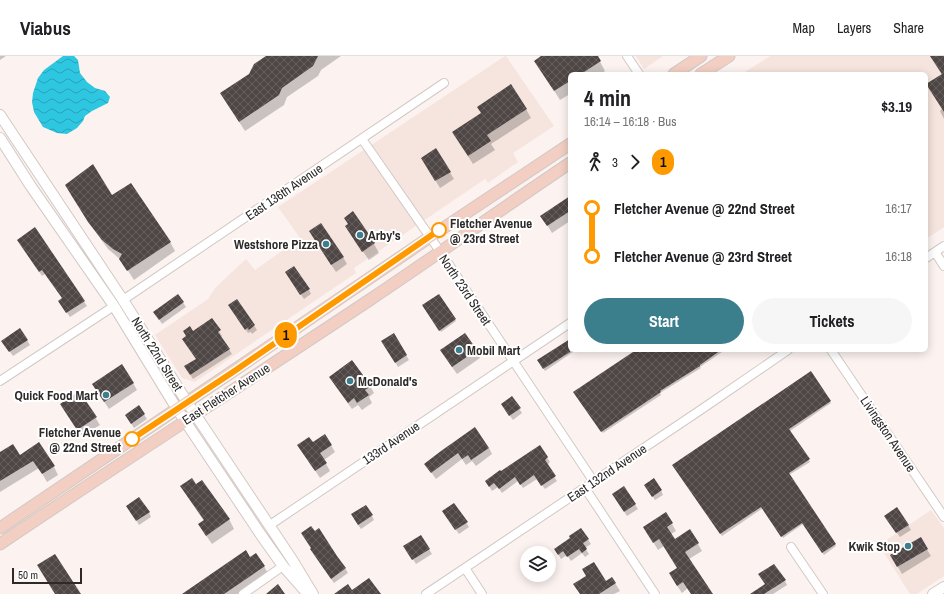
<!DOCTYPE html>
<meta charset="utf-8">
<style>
:root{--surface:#fff;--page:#f6f6f6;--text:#202124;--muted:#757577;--line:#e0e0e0;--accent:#3b7f8d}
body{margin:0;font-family:"Archivo Narrow",sans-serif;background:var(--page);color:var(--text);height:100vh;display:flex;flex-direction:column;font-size:15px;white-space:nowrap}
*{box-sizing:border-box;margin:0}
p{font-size:13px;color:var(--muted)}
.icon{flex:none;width:22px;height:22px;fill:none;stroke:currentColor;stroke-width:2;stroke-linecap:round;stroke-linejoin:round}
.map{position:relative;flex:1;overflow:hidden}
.drawer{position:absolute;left:568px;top:16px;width:360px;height:280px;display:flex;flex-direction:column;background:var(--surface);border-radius:6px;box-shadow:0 2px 10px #0003}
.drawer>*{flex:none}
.badge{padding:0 8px;border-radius:13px;font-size:14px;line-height:26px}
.buttons{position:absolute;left:520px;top:490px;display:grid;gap:8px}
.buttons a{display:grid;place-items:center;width:36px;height:36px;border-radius:50%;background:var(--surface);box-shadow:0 2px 10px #0003;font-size:20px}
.scale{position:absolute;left:12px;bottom:10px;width:70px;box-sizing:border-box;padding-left:4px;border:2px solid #2d2a29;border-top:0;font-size:11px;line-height:14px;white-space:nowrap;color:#2d2a29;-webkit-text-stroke:3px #fff;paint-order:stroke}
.map>.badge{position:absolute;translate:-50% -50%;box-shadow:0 0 0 2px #fff}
.legs{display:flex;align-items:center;gap:6px;height:44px;padding:0 16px;font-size:13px}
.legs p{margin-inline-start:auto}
.overview{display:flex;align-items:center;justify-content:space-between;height:68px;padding:0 16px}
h1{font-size:22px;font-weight:700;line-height:30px}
.primary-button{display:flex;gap:8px;margin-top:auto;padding:8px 16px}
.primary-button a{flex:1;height:46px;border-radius:24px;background:var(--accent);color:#fff;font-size:16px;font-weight:700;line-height:46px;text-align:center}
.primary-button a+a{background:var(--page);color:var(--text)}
ul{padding:0 16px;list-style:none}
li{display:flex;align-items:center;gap:14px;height:48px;font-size:15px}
li i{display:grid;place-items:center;width:6px;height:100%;margin:0 5px;background:currentColor}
li i::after{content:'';width:10px;height:10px;margin:-5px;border:3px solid;border-radius:50%;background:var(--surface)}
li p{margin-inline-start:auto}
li:first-child i{background:linear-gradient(#0000 50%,currentColor 0)}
li:last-child i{background:linear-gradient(currentColor 50%,#0000 0)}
header{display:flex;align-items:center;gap:24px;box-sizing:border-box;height:56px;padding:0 20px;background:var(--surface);border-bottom:1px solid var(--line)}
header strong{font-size:19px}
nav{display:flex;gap:22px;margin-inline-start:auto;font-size:14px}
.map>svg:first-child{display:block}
.built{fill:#f6e4de}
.water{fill:url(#water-waves)}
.shadow{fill:#0003}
.building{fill:url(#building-cross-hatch)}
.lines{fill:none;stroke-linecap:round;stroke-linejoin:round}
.minor-casing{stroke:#d2c9c6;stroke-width:10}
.tertiary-casing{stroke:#d2c9c6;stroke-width:12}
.secondary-casing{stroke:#d2c9c6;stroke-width:13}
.minor{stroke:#fff;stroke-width:8}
.tertiary{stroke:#fff;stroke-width:10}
.secondary{stroke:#f2cfc2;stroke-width:11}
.line-1-casing{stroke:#fff;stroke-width:9}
.line-1{stroke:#f90;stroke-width:6}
.stop-1-dot{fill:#fff;stroke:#f90;stroke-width:2}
.poi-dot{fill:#3b7f8d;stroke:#fff;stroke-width:1.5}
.labels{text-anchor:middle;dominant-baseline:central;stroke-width:4;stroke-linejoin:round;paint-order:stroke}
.street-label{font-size:13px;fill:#2d2a29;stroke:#fff}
.stop-label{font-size:13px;font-weight:bold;fill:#2d2a29;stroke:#fff;text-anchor:start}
.poi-label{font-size:13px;font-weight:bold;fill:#2d2a29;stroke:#fff;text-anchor:start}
</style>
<header>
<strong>Viabus</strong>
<nav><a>Map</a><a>Layers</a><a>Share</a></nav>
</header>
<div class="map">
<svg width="944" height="538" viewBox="0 0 944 538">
<defs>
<pattern id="water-waves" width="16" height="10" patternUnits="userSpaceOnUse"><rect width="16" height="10" fill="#2ec7e2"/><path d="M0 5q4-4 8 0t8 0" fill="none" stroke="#28a2b7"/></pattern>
<pattern id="building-cross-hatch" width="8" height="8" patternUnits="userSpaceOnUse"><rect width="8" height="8" fill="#4f4745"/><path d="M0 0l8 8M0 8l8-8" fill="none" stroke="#665f5d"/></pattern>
</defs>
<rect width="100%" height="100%" fill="#fcf3f0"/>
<path class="built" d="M505,0H506L554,70L513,97L518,106L488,127L485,123L354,212L356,217L195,326L182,322L155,279L208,243L216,231L246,203L255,214L300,182L278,151Z
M636,0H663L644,13Z
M770,0H944V171L926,183V18H742Z
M931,454L944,472V520L917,538H910L879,489Z"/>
<path class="water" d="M63,0H74L78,4L80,17L87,26L95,32L105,35L110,41L108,47L92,55L85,60L83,65L77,72L67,78L57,77L43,71L34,56L32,46L33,37L38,22L44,14Z"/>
<path class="shadow" d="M0,0H6L0,4Z
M268,0H341L321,14L318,20L287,41L284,49L245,75L226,46Z
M543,0H597L605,15L600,18H570V38L560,44L541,14Z
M930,0H944V63L940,55L942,53V19Z
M526,53L531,62L491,88L495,94L473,108L458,85Z
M436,94L454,123L440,132L426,109Z
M71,139L112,140L170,186L175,195L134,224L121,204L108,193L95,175Z
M570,142V165L552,177L546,167Z
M35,173L87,250L70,261L62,250L63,243L45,218L42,220L21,188Z
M352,180L374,188L379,197L369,204Z
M314,183L343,201L347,208L336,216Z
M289,221L309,234L311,238L304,243Z
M178,239L186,251L162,268L157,260Z
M438,239L456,265L441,276L423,250Z
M237,244L257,274L252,278L251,276L248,277L232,254Z
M212,264L222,280L221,281L232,298L193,323L188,315L197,303L187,281Z
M465,278L480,302L457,318L445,301Z
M394,279L409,304L398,311L383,285Z
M27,284L30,289L13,300L5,289Z
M570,284V294H576L545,315L539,305Z
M638,294H721L722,296L700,311L701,312L660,337L661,339L603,377L575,336Z
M810,316L831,347L790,375L810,406L789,419L836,490L824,499L803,468L783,482L763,452L722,480L673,409Z
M133,327L137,334L109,353L97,335Z
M334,328L370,330L374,337L369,341L372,347L362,354L358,349L352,353Z
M79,336L100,369L82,380L65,355Z
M512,342L522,357L513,364L505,353Z
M139,351L147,363L134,372L129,364Z
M313,388L331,389L335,396L324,404L330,415L320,422L303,396Z
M540,391L550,406L547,409L557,425L545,433L537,423L523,432L518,425L502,437L498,431L492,435L489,430L501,416Z
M489,392L492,398L476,410L472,405L466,409L462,403L436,423L425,408L441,396Z
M0,397L20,400L54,411L58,419L47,426L39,412L0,436Z
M196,429L229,463L234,473L212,488L205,478L204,465L187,440Z
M624,432L638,453L627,460L616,443Z
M648,434H661L663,439L655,444Z
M454,448L469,471L459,478L446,460Z
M130,454L149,456L151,461L139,469Z
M372,460L374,464L361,473L354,463Z
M888,464L908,469L911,474L900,481Z
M672,468L676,475L671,478L674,484L690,474L702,495L689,503L712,538H692L688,532L682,537L674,525L678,512L664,490L658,494L649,479Z
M581,473L591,488L585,492L589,498L585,501L582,497L571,505L567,499L561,503L555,493L571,482Z
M421,480L432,498L416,508L405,490Z
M920,482L931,500L902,518L891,499Z
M314,498L345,512L348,517L334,527Z
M250,502L264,510L269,520L243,538H185Z
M540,519H547L548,520L543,524Z
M587,520L606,526L612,522L620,535L614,538H581Z
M785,525L787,529L773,538H752L766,529Z"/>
<path class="building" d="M266,0H318L313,10L282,32L279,39L239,66L220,37L249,18L254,8Z
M541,0H598L601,5L581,18H570V25L554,35L534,5Z
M930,0H944V56L926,28L942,18Z
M511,28L527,53L487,79L491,85L468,100L452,76L481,57L477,51Z
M436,92L451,116L435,125L421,102Z
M93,108L112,139L131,127L171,186L127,215L119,203L122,198L113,193L102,184L88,166L65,129Z
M570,140V155L547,170L540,160Z
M353,155L375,187L362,196L345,170L348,168L344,162Z
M321,167L344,201L331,209L309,175Z
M35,171L85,245L66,257L58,245L62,242L42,214L39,216L17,184Z
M294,210L310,233L300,239L285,216Z
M178,238L184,246L159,264L153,256Z
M439,238L456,263L439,275L422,249Z
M237,243L255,269L249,274L247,272L245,274L228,249Z
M212,262L221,274L218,276L230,293L190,319L184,310L196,303L182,283L186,280L183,275L190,270L193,275Z
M20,272L28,284L9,296L1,285Z
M394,277L407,299L395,307L381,285Z
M465,277L477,294L452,311L440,294Z
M570,283V296L543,313L537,304Z
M636,294H721L700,309V310L660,335L661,336L601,376L573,336Z
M352,304L371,330L365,334L369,339L357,347L354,342L348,347L329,321Z
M122,308L134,327L104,346L92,328Z
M811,315L831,345L789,373L810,403L789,417L836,488L822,497L802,467L781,481L761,451L720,478L672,409Z
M79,335L97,361L77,374L60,348Z
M512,340L521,352L509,360L501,348Z
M139,349L145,358L131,368L125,359Z
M475,371L489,392L471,404L468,399L462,403L458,397L431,417L424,408L441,395Z
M325,378L332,389L320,397L327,407L315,415L297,389L309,381L313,386Z
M39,386L55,410L42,418L33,405L0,425V396L13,388L20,399Z
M540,389L548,401L545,404L556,420L541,430L534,419L520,429L515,421L499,433L494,427L489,431L485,425L500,414L501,415Z
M192,422L196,428L202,424L230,463L206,480L198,468L204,464L180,430Z
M654,422L662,434L652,441L644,429Z
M624,430L636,448L624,456L612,438Z
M139,441L150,456L136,465L126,450Z
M454,447L468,466L455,474L442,455Z
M366,449L373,459L358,469L351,458Z
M897,451L909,469L896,477L884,460Z
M666,456L673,467L667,471L675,483L690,473L699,487L685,496L713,538H691L683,526L677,530L669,517L677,512L659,483L653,487L643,471Z
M311,470L315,475L319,472L337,500L346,512L331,523L310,493L311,492L301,477Z
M581,472L589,483L583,487L587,493L582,497L579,493L567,501L563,495L558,499L554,493L570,482L569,480Z
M421,479L430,493L412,504L403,490Z
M921,481L928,493L897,511L890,499Z
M246,494L250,501L256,497L265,510L224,538H182Z
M55,498L81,538H55L37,509Z
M594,506L606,525L612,521L616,527L599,538H580L573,528L586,520L582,513Z
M774,508L786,524L764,538H750L765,528L758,518Z
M369,522L381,538H334L348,528L352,534Z
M278,528L285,538H266Z"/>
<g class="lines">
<defs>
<path id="minor" d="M627,0L639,18
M362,83L446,204L594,426
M935,196L944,210
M926,202L944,190
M123,244L444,27
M831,294L944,461
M0,325L114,250
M585,432L655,538
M270,469L570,267
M791,491L823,538
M465,512L482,538
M243,538L283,510
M426,538L702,353L788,294"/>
<path id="tertiary" d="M0,59L123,244L187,346L293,505L313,538
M0,82L30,129L114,250L177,353L261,479L283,510L306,536
M933,538L944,531"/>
<path id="secondary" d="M674,18L701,0
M701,18L729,0
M0,472L236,313L430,181L570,88
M0,488C123,405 248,325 371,243C438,198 503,152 570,107"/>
</defs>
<use href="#minor" class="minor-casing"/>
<use href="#tertiary" class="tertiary-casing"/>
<use href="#secondary" class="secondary-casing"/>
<use href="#minor" class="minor"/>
<use href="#tertiary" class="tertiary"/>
<use href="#secondary" class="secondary"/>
</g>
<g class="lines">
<defs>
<path id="line-1" d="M132,383L236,314L439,174"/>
</defs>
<use href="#line-1" class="line-1-casing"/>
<use href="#line-1" class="line-1"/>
</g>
<g class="stop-1-dot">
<circle cx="439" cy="174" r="7"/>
<circle cx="132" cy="383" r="7"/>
</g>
<g class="poi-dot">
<circle cx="360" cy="179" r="4"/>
<circle cx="326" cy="188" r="4"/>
<circle cx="459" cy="294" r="4"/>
<circle cx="350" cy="325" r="4"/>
<circle cx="106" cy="339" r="4"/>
<circle cx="908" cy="490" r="4"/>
</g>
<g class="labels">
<g class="street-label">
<text transform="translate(284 136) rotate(-34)">East 136th Avenue</text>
<text transform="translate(465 234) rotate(56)">North 23rd Street</text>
<text transform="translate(157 298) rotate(58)">North 22nd Street</text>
<text transform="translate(226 338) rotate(-33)">East Fletcher Avenue</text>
<text transform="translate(888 378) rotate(56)">Livingston Avenue</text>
<text transform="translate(391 387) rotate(-34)">133rd Avenue</text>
<text transform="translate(607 417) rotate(-34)">East 132nd Avenue</text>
</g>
<g class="stop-label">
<text x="450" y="167">Fletcher Avenue<tspan x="450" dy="15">@ 23rd Street</tspan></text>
<text x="121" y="376" text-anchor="end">Fletcher Avenue<tspan x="121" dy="15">@ 22nd Street</tspan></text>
</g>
<g class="poi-label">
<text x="368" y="179">Arby's</text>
<text x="318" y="188" text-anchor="end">Westshore Pizza</text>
<text x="467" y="294">Mobil Mart</text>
<text x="358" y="325">McDonald's</text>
<text x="98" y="339" text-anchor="end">Quick Food Mart</text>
<text x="900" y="490" text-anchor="end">Kwik Stop</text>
</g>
</g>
</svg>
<div class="buttons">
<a><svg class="icon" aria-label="layers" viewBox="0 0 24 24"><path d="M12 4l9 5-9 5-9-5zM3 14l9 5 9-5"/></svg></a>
</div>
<div class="scale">50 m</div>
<b class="badge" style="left:286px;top:279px;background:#f90;color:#111">1</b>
<section class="drawer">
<div class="overview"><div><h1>4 min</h1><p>16:14 – 16:18 · Bus</p></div><b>$3.19</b></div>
<div class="legs"><svg class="icon" aria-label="walk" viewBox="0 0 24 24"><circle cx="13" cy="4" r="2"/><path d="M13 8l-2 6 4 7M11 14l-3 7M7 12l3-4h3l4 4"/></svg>3<svg class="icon" aria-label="forward" viewBox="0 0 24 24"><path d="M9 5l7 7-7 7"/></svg><b class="badge" style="background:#f90;color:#111">1</b></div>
<ul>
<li><i style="color:#f90"></i><b>Fletcher Avenue @ 22nd Street</b><p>16:17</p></li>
<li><i style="color:#f90"></i><b>Fletcher Avenue @ 23rd Street</b><p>16:18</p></li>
</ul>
<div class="primary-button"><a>Start</a><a>Tickets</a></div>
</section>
</div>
